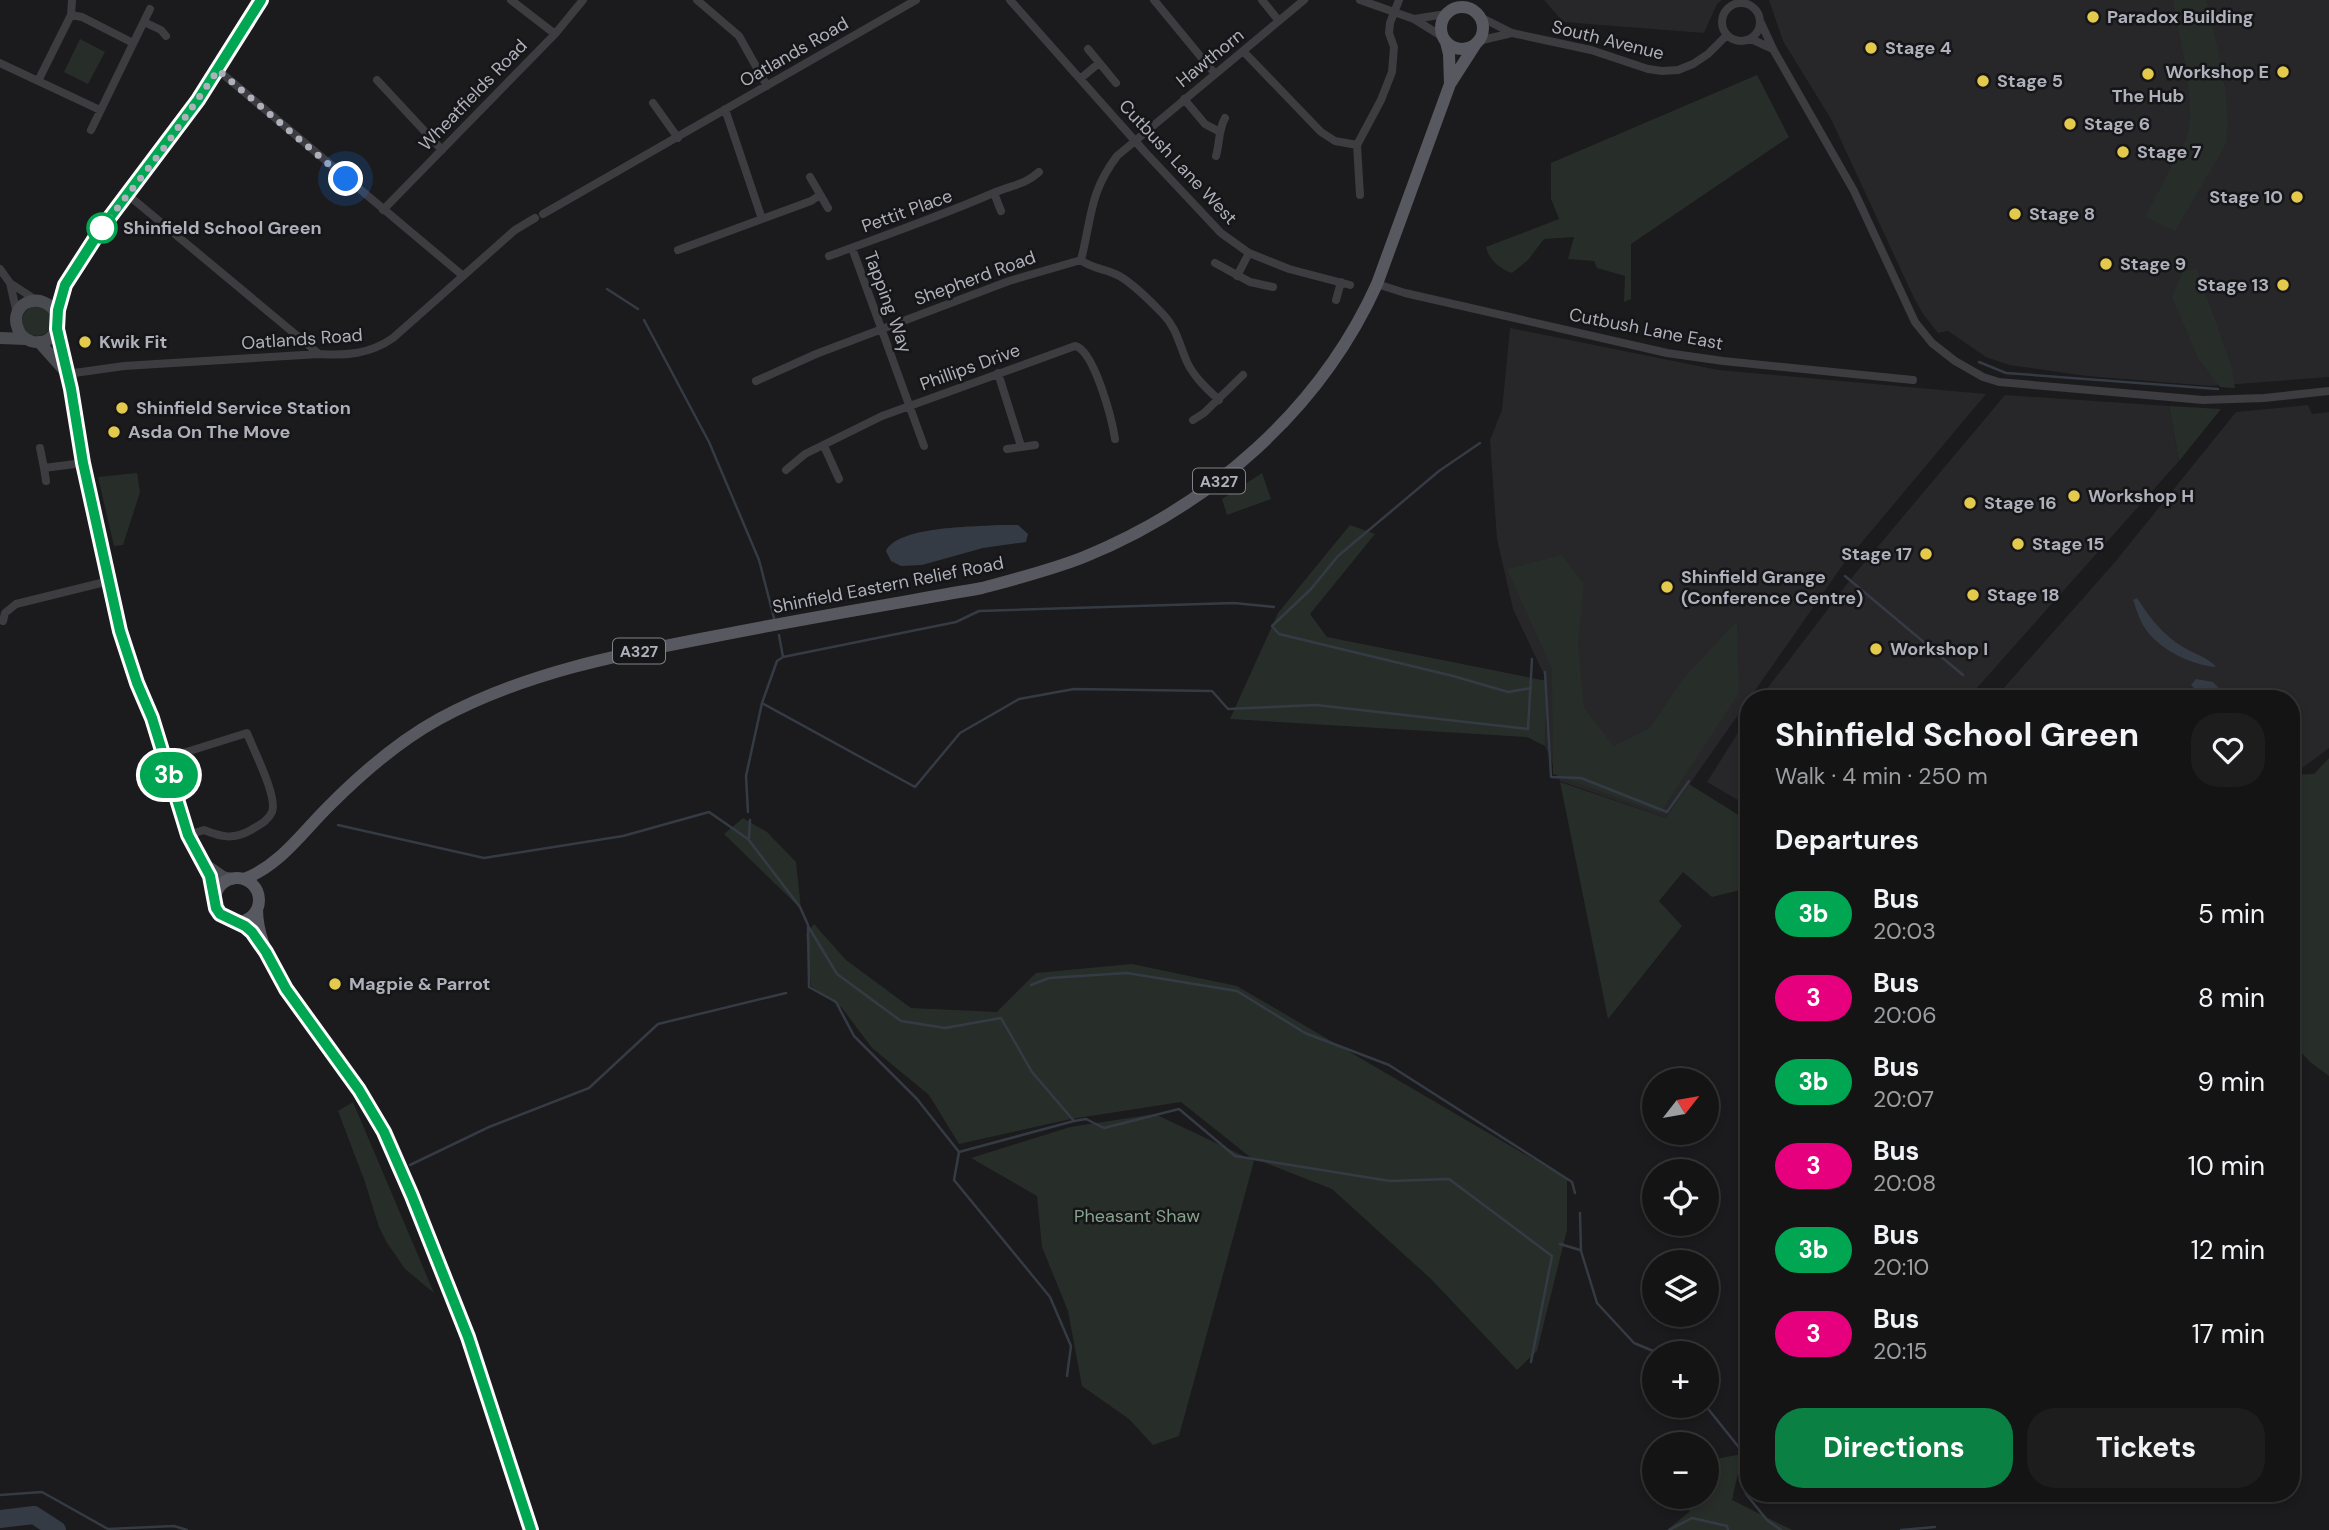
<!DOCTYPE html>
<meta charset="utf-8">
<style>
:root{--surface:#141415;--page:#1d1d1e;--text:#f1f3f6;--muted:#9d9ea0;--line:#333334;--accent:#0b8043}
body{margin:0;font-family:"DM Sans",sans-serif;background:var(--page);color:var(--text);height:100vh;display:flex;flex-direction:column;font-size:26px;white-space:nowrap}
*{box-sizing:border-box;margin:0}
p{font-size:23px;color:var(--muted)}
.icon{flex:none;width:38px;height:38px;fill:none;stroke:currentColor;stroke-width:2;stroke-linecap:round;stroke-linejoin:round}
.map{position:relative;flex:1;overflow:hidden}
.details{position:absolute;left:1740px;top:690px;width:560px;height:812px;display:flex;flex-direction:column;background:var(--surface);border-radius:28px;box-shadow:0 4px 10px #0003,0 0 0 2px var(--line)}
.details>*{flex:none}
.badge{padding:0 14px;border-radius:23px;font-size:24px;line-height:46px}
.needle{width:46px;rotate:59deg}
.fabs{position:absolute;left:1642px;top:1068px;display:grid;gap:14px}
.fabs a{display:grid;place-items:center;width:77px;height:77px;border-radius:50%;background:var(--surface);box-shadow:0 4px 10px #0003,0 0 0 2px var(--line);font-size:35px}
.you{position:absolute;width:35px;height:35px;margin:-18px;border:5px solid #fff;border-radius:50%;background:#1a73e8;box-shadow:0 0 0 10px #1a73e833}
.map>.badge{position:absolute;translate:-50% -50%;box-shadow:0 0 0 4px #fff}
h2{padding:0 35px;font-size:26px;line-height:63px}
.round{display:grid;place-items:center;flex:none;width:74px;height:74px;border-radius:28px;background:var(--page)}
.summary{display:flex;align-items:center;justify-content:space-between;height:119px;padding:0 35px}
h1{font-size:33px;font-weight:700;line-height:52px}
.primary-button{display:flex;gap:14px;margin-top:auto;padding:14px 35px}
.primary-button a{flex:1;height:80px;border-radius:28px;background:var(--accent);color:#fff;font-size:28px;font-weight:700;line-height:80px;text-align:center}
.primary-button a+a{background:var(--page);color:var(--text)}
ul{padding:0;list-style:none}
li{display:flex;align-items:center;gap:21px;height:84px;padding:0 35px}
li div{flex:1}
li b{display:block;font-size:26px}
li em{font-style:normal}
li .badge{min-width:77px;font-weight:700;text-align:center}
.map>svg:first-child{display:block}
.built{fill:#272629}
.green{fill:#272e29}
.water{fill:#353b44}
.lines{fill:none;stroke-linecap:round;stroke-linejoin:round}
.stream{stroke:#353b44;stroke-width:2.5}
.river{stroke:#353b44;stroke-width:18}
.minor{stroke:#3c3c41;stroke-width:8}
.secondary{stroke:#4a4a51;stroke-width:12}
.primary{stroke:#585860;stroke-width:12}
.line-casing{stroke:#fff;stroke-width:16}
.line{stroke:#00a651;stroke-width:10}
.walk{stroke:#aeb0bb;stroke-width:7;stroke-dasharray:0 12.6}
.poi-dot{fill:#e3c94c;stroke:#161517;stroke-width:2.5}
.stop-dot{fill:#fff;stroke:#00a651;stroke-width:3.5}
.labels{text-anchor:middle;dominant-baseline:central;stroke-width:5;stroke-linejoin:round;paint-order:stroke}
.shield{fill:#161517;stroke:#80828a;stroke-width:2}
.shield-label{font-size:16px;font-weight:bold;fill:#aeb0bb}
.poi-label{font-size:18px;font-weight:bold;fill:#aeb0bb;stroke:#161517;text-anchor:start}
.street-label{font-size:18px;fill:#aeb0bb;stroke:#161517}
.stop-label{font-size:18px;font-weight:bold;fill:#aeb0bb;stroke:#161517;text-anchor:start}
.park-label{font-size:18px;fill:#87a48e;stroke:#161517}
</style>
<div class="map">
<svg width="2329" height="1530" viewBox="0 0 2329 1530">
<rect width="100%" height="100%" fill="#1b1a1c"/>
<path class="built" d="M1544,0H1722L1717,4L1704,33L1563,22Z
M1769,0H2329V377L2211,386L2087,376L2009,365L1986,357L1948,331L1938,333L1923,314L1914,298L1831,119L1783,41Z
M1510,328L1718,370L1986,394L1842,566L1666,818L1560,781L1545,746L1547,681L1513,609L1497,539L1490,440L1502,410Z
M2005,395L2169,406L2179,461L1968,698H1760L1854,575Z
M2308,405L2312,414L2329,412V748L2297,772L2291,780V698H1995L2115,562L2236,412Z
M1748,717V806L1707,782Z"/>
<path class="green" d="M2173,0H2206C2216,41 2233,103 2226,144L2175,231L2145,217L2187,137C2197,105 2179,35 2173,0Z
M80,39L105,52L88,84L64,72Z
M1757,75L1789,137L1631,244V299L1624,302L1625,276L1597,268L1594,261L1568,259L1574,237L1544,239L1528,260L1512,273C1500,269 1489,260 1486,247L1559,219L1551,199V163Z
M2197,269L2232,368L2235,388L2220,387L2198,358L2172,297L2183,271Z
M22 321a15 15 0 1 1 30 0a15 15 0 1 1-30 0Z
M2169,406L2221,409L2179,461Z
M137,473L140,492L123,545L114,546L98,477Z
M1262,473L1271,499L1227,515L1222,499Z
M1350,525L1375,534L1310,614L1327,637L1547,681L1545,746L1527,737L1230,719L1278,613Z
M1562,555L1584,584L1578,642L1584,708L1614,746L1650,728L1682,680L1737,621L1739,693L1660,813L1553,774L1552,669L1507,569Z
M2329,758V1076L2310,1062L2291,1041V775L2314,774Z
M1560,782L1666,818L1689,784L1748,821V888L1712,897L1683,872L1659,901L1682,926L1608,1019Z
M743,818L767,832L796,862L801,909L724,834Z
M814,924L846,960L911,1008L997,1012L1036,973L1132,964L1237,986L1567,1179V1230L1537,1351L1517,1370L1432,1280L1332,1189L1250,1157L1181,1102L1071,1119L959,1144L929,1095L872,1048L842,1008L811,986L806,934Z
M353,1102L434,1293L405,1269L387,1243L379,1227L365,1182L338,1111Z
M1155,1114L1254,1161L1179,1436L1153,1445L1129,1419L1082,1386L1068,1311L1042,1247L1037,1196L971,1158L1070,1127Z
M1748,1453V1467L1738,1473L1732,1500L1792,1530H1667L1689,1512L1697,1496H1706V1477L1715,1459Z"/>
<path class="water" d="M999,525H1018L1028,534L1026,542L983,548L922,565L901,566L891,561L886,551C898,526 972,527 999,525Z
M2137,598C2150,618 2163,635 2183,647C2194,654 2208,657 2216,667C2192,665 2162,651 2147,631C2140,622 2137,611 2133,600Z
M2196,679L2213,682L2226,696L2197,691L2191,685Z"/>
<g class="lines">
<path class="stream" d="M607,289L638,309
M644,320L709,442L759,560L774,618
M1979,362L2006,373L2218,389
M1480,443L1439,471L1338,556L1311,589L1272,626L1279,634L1453,676L1508,692L1531,688
M1845,576L1963,675
M783,657L956,622L979,611L1234,603L1274,607
M1545,672L1551,777L1581,778L1667,812L1689,781
M762,703L777,661L783,657L779,635
M748,812L746,776L762,703L915,787L960,733L1019,699L1074,689L1212,691L1228,709L1316,705L1528,729L1532,659
M338,825L484,858L623,836L709,812L748,839L800,907L808,925L809,987L836,1002L854,1036L917,1099L959,1152L954,1180L1050,1297L1071,1346L1067,1376
M749,838L750,820
M808,926L837,974L901,1021L945,1028L1001,1018L1032,1072L1074,1121
M1031,985L1049,978L1127,973L1237,991L1305,1033L1389,1065L1572,1182L1575,1193
M959,1152L1074,1121L1086,1119L1104,1128L1179,1109L1235,1156L1390,1181L1449,1179L1552,1256L1531,1362
M410,1165L489,1127L589,1088L658,1024L786,993
M1580,1213L1581,1251L1597,1303L1634,1343L1658,1353
M1560,1244L1580,1250
M1705,1405L1741,1450L1746,1494L1767,1520L1781,1530
M0,1495L42,1492L108,1529L174,1526L187,1530
M1669,1530L1692,1518L1727,1526L1728,1530
M1901,1530L1935,1527"/>
<path class="river" d="M0,1519L34,1515L57,1530"/>
<path class="minor" d="M511,0L555,34
M697,0L739,36L767,86
M1010,0L1144,151L1221,233L1249,253L1289,269L1350,285
M1154,0L1215,74
M1262,0L1279,21
M1360,0L1414,19L1443,37
M1722 22a19 19 0 1 1 38 0a19 19 0 1 1-38 0Z
M71,15L82,17L133,43
M1480,17L1512,33L1591,50L1648,69L1662,71L1678,70L1693,64L1708,54L1727,35
M1414,19L1446,14
M144,22L161,30L166,36
M1761,23L1773,49L1854,191L1915,322L1932,343L1955,361L1983,377L1999,382L2203,400L2264,398L2329,391
M1751,39L1773,49
M1478,41L1512,33
M1088,49L1116,83
M1243,51L1321,132L1335,141L1357,145
M0,63L100,110
M218,70L462,275
M1080,79L1099,63
M377,80L442,150
M38,81L71,15L72,0
M1184,99L1205,124L1218,131
M653,103L678,138
M725,109L762,219L811,201L820,195
M91,130L150,9
M1216,156C1220,142 1218,131 1225,118
M810,177L828,208
M994,193L1001,211
M128,195L319,354
M1360,195L1357,145L1381,100L1392,72L1394,47L1389,33L1390,23L1399,0
M383,210L555,34L583,0
M543,214L916,0
M852,248L924,446
M678,250L762,219
M829,256C883,236 938,217 991,194C1008,186 1025,185 1039,172
M1081,260C1092,217 1089,193 1117,156L1304,0
M1081,260C1091,269 1109,269 1121,277C1136,286 1150,301 1162,313C1177,328 1179,344 1187,362C1194,377 1207,389 1219,400
M1215,263L1250,282L1273,287
M0,269L10,283L17,314
M1237,276L1249,253
M10,283L36,300
M1377,284L1405,293L1667,353L1723,361L1913,380
M1336,300L1341,282
M998,373L1021,446
M67,374L124,366L319,354C346,356 370,354 393,338L515,230L535,218
M756,381L816,354L1009,281L1081,260
M1193,420L1204,413L1243,375
M824,446L839,479
M40,448L44,468
M1007,449L1035,445
M786,470L805,454L882,416L1075,346C1094,350 1112,419 1115,439
M46,481L44,468L83,463
M3,621L5,613L16,604L109,581
M164,759L247,733C253,749 278,797 272,812C268,821 259,825 251,830C233,840 221,837 204,830L188,835"/>
<path class="secondary" d="M58,316C44,288 7,302 18,329C22,341 38,346 49,339C61,330 56,317 59,305C63,285 75,270 85,253C109,216 139,183 165,147C200,100 230,50 261,0
M57,329L71,389L83,463L120,631L137,683L152,718L188,835L204,863L215,895
M0,338L26,339
M39,342L65,371
M207,866L223,877L232,879"/>
<path class="primary" d="M1441 28a21 21 0 1 1 42 0a21 21 0 1 1-42 0Z
M1446,42L1449,54L1450,84
M215 900a22 22 0 1 1 44 0a22 22 0 1 1-44 0Z
M244,879C281,865 303,831 331,804C363,772 399,741 439,719C524,673 617,655 711,637C801,619 892,604 982,588C1016,579 1051,570 1084,557C1211,505 1320,410 1377,284L1450,84L1475,45
M257,909C257,969 323,1039 357,1087C365,1098 371,1111 378,1123C398,1156 411,1194 426,1230C465,1329 498,1429 531,1530"/>
</g>
<g class="lines">
<defs>
<path id="line" d="M261,0L198,100L101,229L65,285L58,310L57,329L71,389L83,463L120,631L137,683L152,718L188,835L210,876L216,908L220,914L245,926L252,932L266,952L286,989L359,1090L384,1132L412,1196L468,1337L531,1530"/>
</defs>
<use href="#line" class="line-casing"/>
<use href="#line" class="line"/>
<path class="walk" d="M102,228L164,148L218,70L346,179"/>
</g>
<g class="poi-dot">
<circle cx="2093" cy="17" r="7"/>
<circle cx="1871" cy="48" r="7"/>
<circle cx="2283" cy="72" r="7"/>
<circle cx="2148" cy="74" r="7"/>
<circle cx="1983" cy="81" r="7"/>
<circle cx="2070" cy="124" r="7"/>
<circle cx="2123" cy="152" r="7"/>
<circle cx="2297" cy="197" r="7"/>
<circle cx="2015" cy="214" r="7"/>
<circle cx="2106" cy="264" r="7"/>
<circle cx="2283" cy="285" r="7"/>
<circle cx="85" cy="342" r="7"/>
<circle cx="122" cy="408" r="7"/>
<circle cx="114" cy="432" r="7"/>
<circle cx="2074" cy="496" r="7"/>
<circle cx="1970" cy="503" r="7"/>
<circle cx="2018" cy="544" r="7"/>
<circle cx="1926" cy="554" r="7"/>
<circle cx="1667" cy="587" r="7"/>
<circle cx="1973" cy="595" r="7"/>
<circle cx="1876" cy="649" r="7"/>
<circle cx="335" cy="984" r="7"/>
</g>
<circle class="stop-dot" cx="102" cy="228" r="14"/>
<g class="labels">
<g class="shield">
<rect x="1193" y="468.5" width="52" height="25" rx="5"/>
<rect x="613" y="638.5" width="52" height="25" rx="5"/>
</g>
<g class="shield-label">
<text x="1219" y="481">A327</text>
<text x="639" y="651">A327</text>
</g>
<g class="poi-label">
<text x="2107" y="17">Paradox Building</text>
<text x="1885" y="48">Stage 4</text>
<text x="2269" y="72" text-anchor="end">Workshop E</text>
<text x="1997" y="81">Stage 5</text>
<text x="2148" y="96" text-anchor="middle">The Hub</text>
<text x="2084" y="124">Stage 6</text>
<text x="2137" y="152">Stage 7</text>
<text x="2283" y="197" text-anchor="end">Stage 10</text>
<text x="2029" y="214">Stage 8</text>
<text x="2120" y="264">Stage 9</text>
<text x="2269" y="285" text-anchor="end">Stage 13</text>
<text x="99" y="342">Kwik Fit</text>
<text x="136" y="408">Shinfield Service Station</text>
<text x="128" y="432">Asda On The Move</text>
<text x="2088" y="496">Workshop H</text>
<text x="1984" y="503">Stage 16</text>
<text x="2032" y="544">Stage 15</text>
<text x="1912" y="554" text-anchor="end">Stage 17</text>
<text x="1681" y="577">Shinfield Grange<tspan x="1681" dy="21">(Conference Centre)</tspan></text>
<text x="1987" y="595">Stage 18</text>
<text x="1890" y="649">Workshop I</text>
<text x="349" y="984">Magpie &amp; Parrot</text>
</g>
<g class="street-label">
<text transform="translate(1608 40) rotate(14)">South Avenue</text>
<text transform="translate(794 52) rotate(-30)">Oatlands Road</text>
<text transform="translate(1210 58) rotate(-39)">Hawthorn</text>
<text transform="translate(473 95) rotate(-46)">Wheatfields Road</text>
<text transform="translate(1178 162) rotate(47)">Cutbush Lane West</text>
<text transform="translate(907 211) rotate(-20)">Pettit Place</text>
<text transform="translate(975 278) rotate(-20)">Shepherd Road</text>
<text transform="translate(888 302) rotate(70)">Tapping Way</text>
<text transform="translate(1646 329) rotate(11)">Cutbush Lane East</text>
<text transform="translate(302 339) rotate(-4)">Oatlands Road</text>
<text transform="translate(970 367) rotate(-20)">Phillips Drive</text>
<text transform="translate(888 585) rotate(-11)">Shinfield Eastern Relief Road</text>
</g>
<g class="stop-label">
<text x="123" y="228">Shinfield School Green</text>
</g>
<g class="park-label">
<text x="1137" y="1216">Pheasant Shaw</text>
</g>
</g>
</svg>
<div class="fabs">
<a><svg class="needle" viewBox="-14 -14 28 28"><path d="M0-13l5 13h-10z" fill="#e53935"/><path d="M0 13l5-13h-10z" fill="#9d9ea0"/></svg></a>
<a><svg class="icon" aria-label="locate" viewBox="0 0 24 24"><circle cx="12" cy="12" r="6"/><path d="M12 2v4M12 18v4M2 12h4M18 12h4"/></svg></a>
<a><svg class="icon" aria-label="layers" viewBox="0 0 24 24"><path d="M12 4l9 5-9 5-9-5zM3 14l9 5 9-5"/></svg></a>
<a>+</a>
<a>−</a>
</div>
<div class="you" style="left:346px;top:179px"></div>
<b class="badge" style="left:169px;top:775px;background:#00a651;color:#fff">3b</b>
<section class="details">
<div class="summary"><div><h1>Shinfield School Green</h1><p>Walk · 4 min · 250 m</p></div><a class="round"><svg class="icon" aria-label="heart" viewBox="0 0 24 24"><path d="M12 20l-8-8c-3-5 5-10 8-4 3-6 11-1 8 4z"/></svg></a></div>
<h2>Departures</h2>
<ul>
<li><span class="badge" style="background:#00a651;color:#fff">3b</span><div><b>Bus</b><p>20:03</p></div><em>5 min</em></li>
<li><span class="badge" style="background:#e6007e;color:#fff">3</span><div><b>Bus</b><p>20:06</p></div><em>8 min</em></li>
<li><span class="badge" style="background:#00a651;color:#fff">3b</span><div><b>Bus</b><p>20:07</p></div><em>9 min</em></li>
<li><span class="badge" style="background:#e6007e;color:#fff">3</span><div><b>Bus</b><p>20:08</p></div><em>10 min</em></li>
<li><span class="badge" style="background:#00a651;color:#fff">3b</span><div><b>Bus</b><p>20:10</p></div><em>12 min</em></li>
<li><span class="badge" style="background:#e6007e;color:#fff">3</span><div><b>Bus</b><p>20:15</p></div><em>17 min</em></li>
</ul>
<div class="primary-button"><a>Directions</a><a>Tickets</a></div>
</section>
</div>
